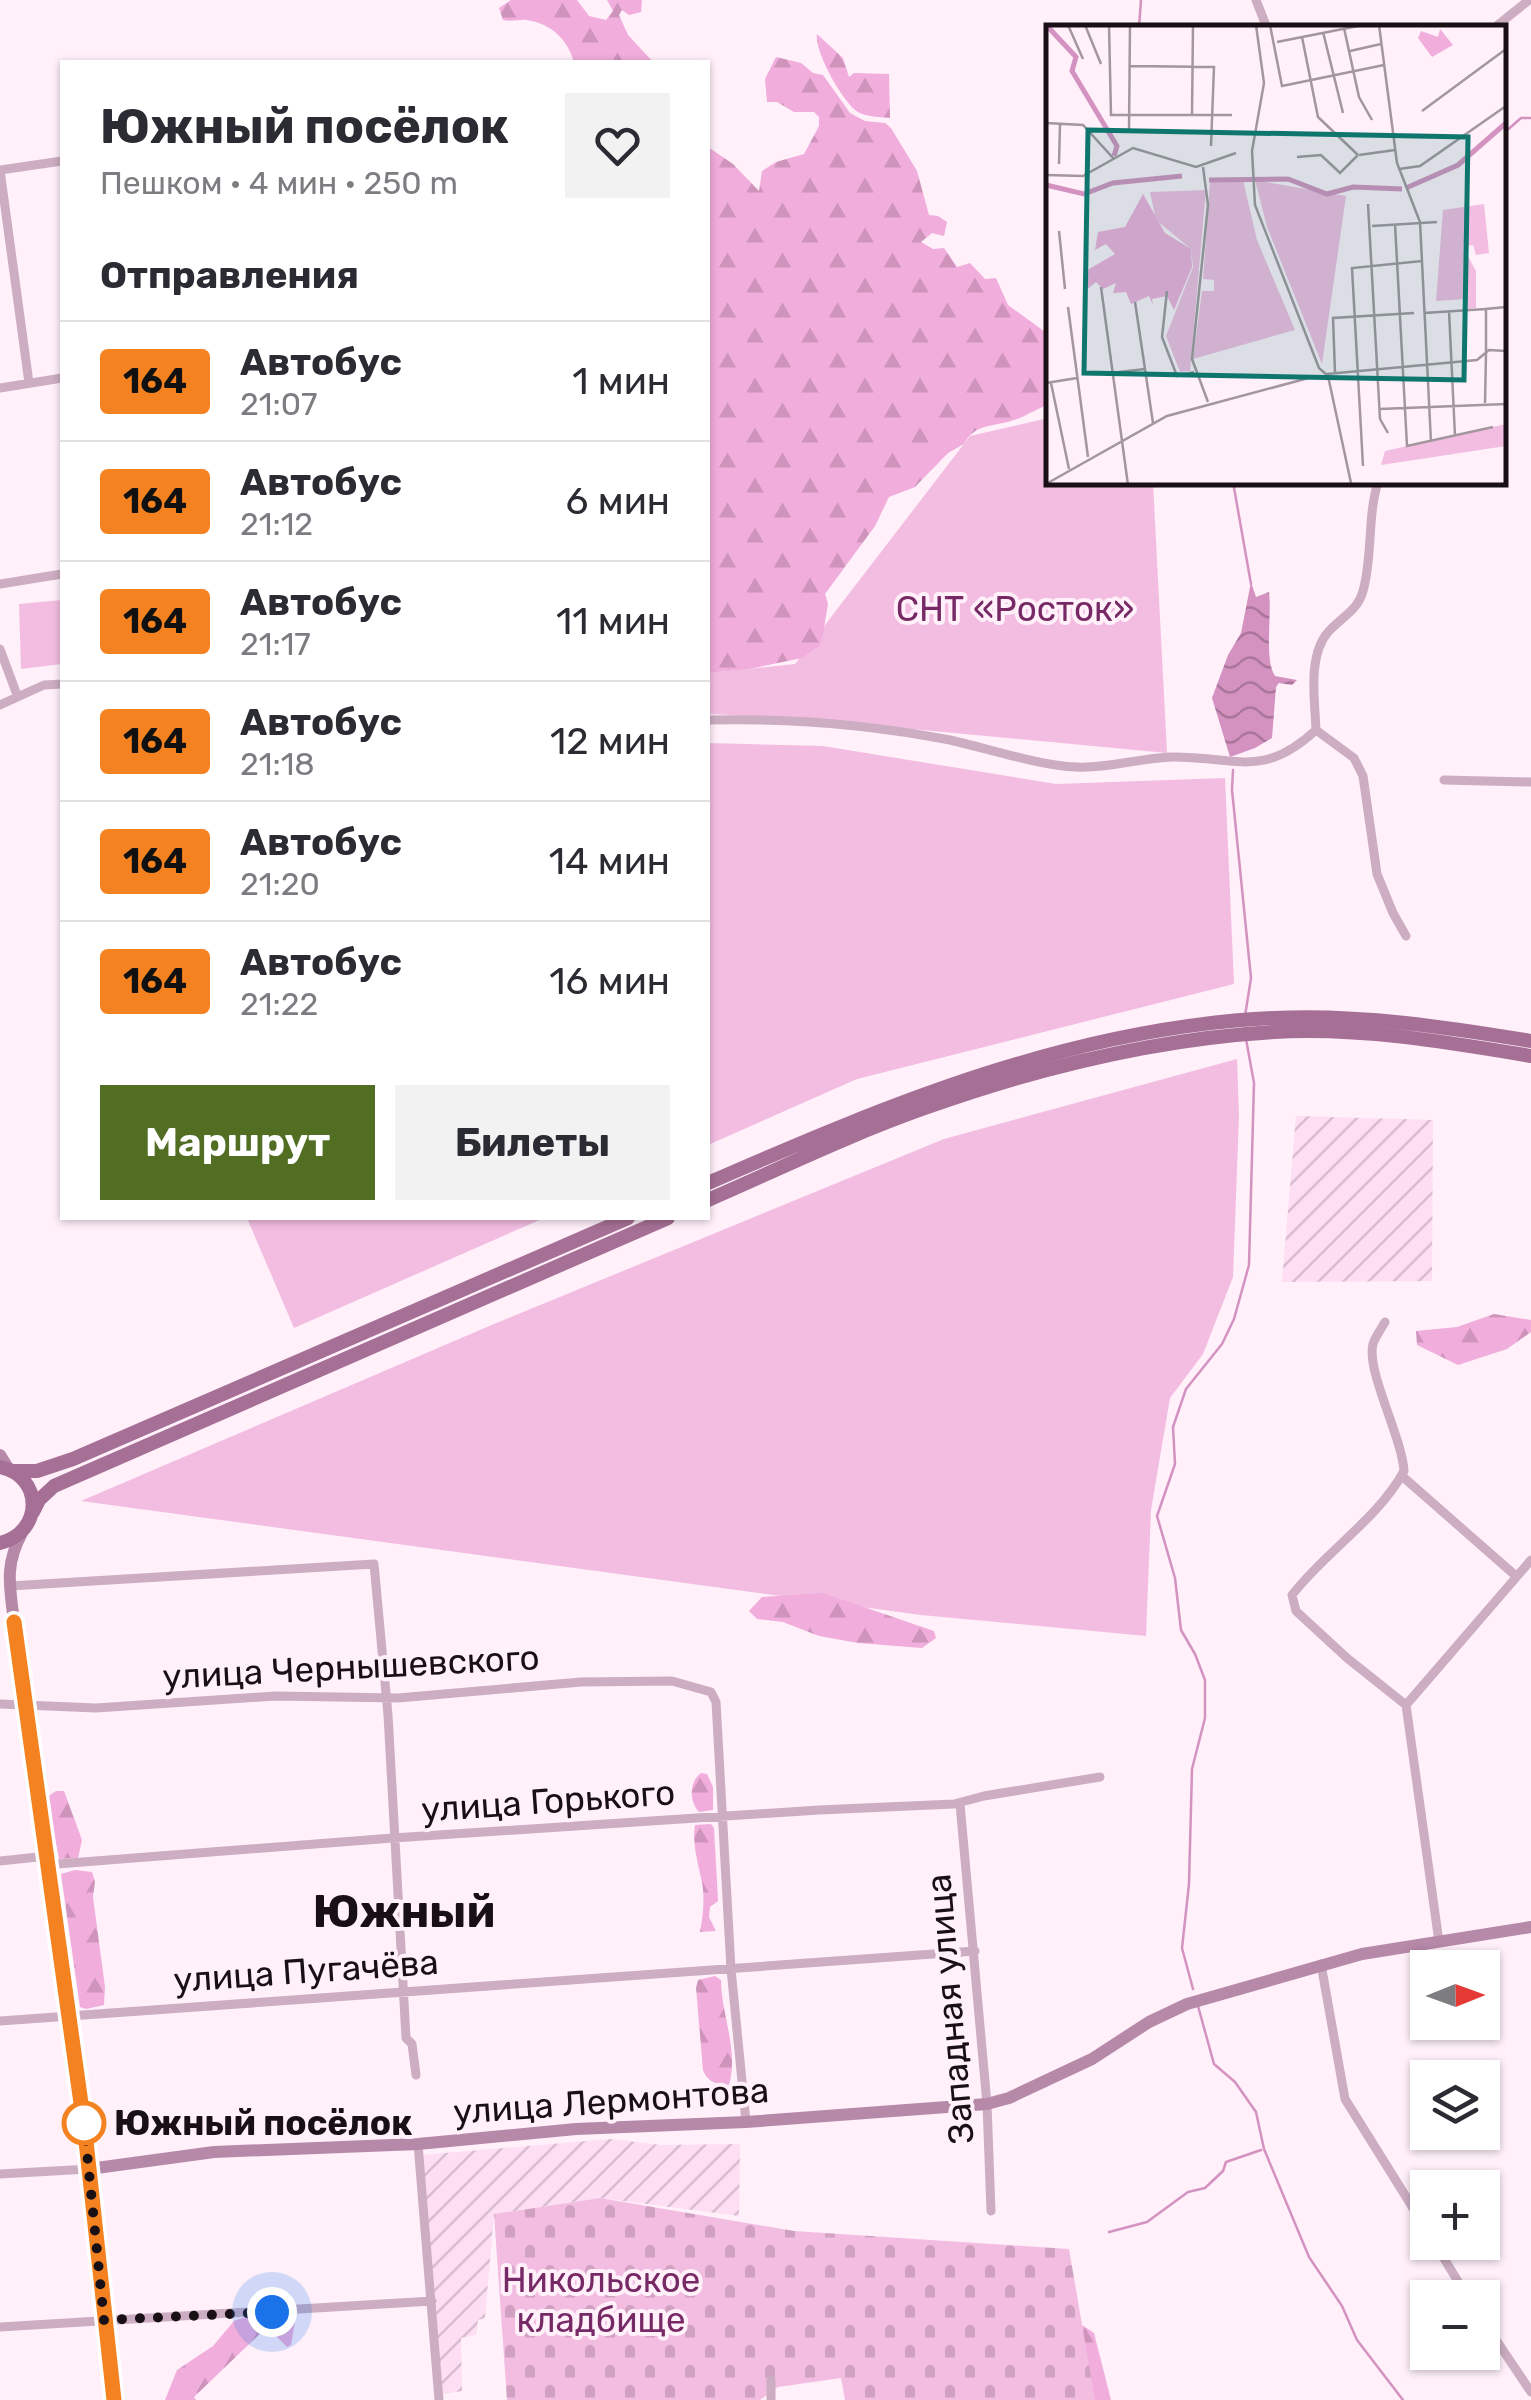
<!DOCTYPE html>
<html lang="ru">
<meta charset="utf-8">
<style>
:root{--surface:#fff;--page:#f2f2f3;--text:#2b2b33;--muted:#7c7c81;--line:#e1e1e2;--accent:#516e23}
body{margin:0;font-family:Rubik,sans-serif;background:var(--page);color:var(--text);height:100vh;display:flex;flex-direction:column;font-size:38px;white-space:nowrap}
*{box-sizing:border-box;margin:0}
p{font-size:32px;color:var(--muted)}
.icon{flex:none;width:55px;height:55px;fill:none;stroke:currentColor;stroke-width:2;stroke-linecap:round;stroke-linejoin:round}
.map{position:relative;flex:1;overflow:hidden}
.details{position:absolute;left:60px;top:60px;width:650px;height:1160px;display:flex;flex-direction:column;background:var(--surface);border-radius:0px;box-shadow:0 2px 8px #0004}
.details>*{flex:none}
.badge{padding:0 20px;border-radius:8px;font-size:35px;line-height:65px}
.needle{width:65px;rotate:89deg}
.fabs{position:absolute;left:1410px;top:1950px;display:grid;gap:20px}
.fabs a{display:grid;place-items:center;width:90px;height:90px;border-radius:0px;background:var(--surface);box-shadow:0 2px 8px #0004;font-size:50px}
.you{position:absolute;width:50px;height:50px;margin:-25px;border:8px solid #fff;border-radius:50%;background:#1a73e8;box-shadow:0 0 0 15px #1a73e833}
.map>.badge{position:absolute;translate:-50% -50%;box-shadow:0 0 0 5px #fff}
h2{padding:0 40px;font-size:38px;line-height:90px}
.round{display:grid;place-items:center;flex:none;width:105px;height:105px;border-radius:0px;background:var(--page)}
.headline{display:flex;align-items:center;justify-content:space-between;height:170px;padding:0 40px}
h1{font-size:48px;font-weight:700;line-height:75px}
.action{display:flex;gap:20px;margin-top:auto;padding:20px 40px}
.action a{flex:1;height:115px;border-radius:0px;background:var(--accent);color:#fff;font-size:40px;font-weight:700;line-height:115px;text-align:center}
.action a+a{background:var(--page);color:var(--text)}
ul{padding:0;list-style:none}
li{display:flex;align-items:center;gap:30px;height:120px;padding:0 40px;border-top:2px solid var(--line)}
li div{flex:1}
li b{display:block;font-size:38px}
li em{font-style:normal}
li .badge{min-width:110px;font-weight:700;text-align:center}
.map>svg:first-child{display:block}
.industrial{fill:url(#industrial-furrows)}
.green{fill:#f3bde2}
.forest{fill:url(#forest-firs)}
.cemetery{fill:url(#cemetery-stones)}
.water{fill:url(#water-waves)}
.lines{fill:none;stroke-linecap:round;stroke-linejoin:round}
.stream{stroke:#d492c0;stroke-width:2.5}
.street{stroke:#ccadc2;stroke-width:9}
.secondary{stroke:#b689a8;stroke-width:12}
.primary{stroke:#a67096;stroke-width:14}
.line-casing{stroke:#fff;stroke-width:22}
.line{stroke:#f58220;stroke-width:15}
.walk{stroke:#181015;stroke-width:10;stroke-dasharray:0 18}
.stop-dot{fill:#fff;stroke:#f58220;stroke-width:5}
.labels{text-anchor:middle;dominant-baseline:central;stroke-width:8;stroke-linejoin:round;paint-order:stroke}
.park-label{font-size:35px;fill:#772965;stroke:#fff0fa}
.street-label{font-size:35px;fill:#181015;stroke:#fff0fa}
.stop-label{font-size:35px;font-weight:bold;fill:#181015;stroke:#fff0fa;text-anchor:start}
.district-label{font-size:45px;font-weight:bold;fill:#181015;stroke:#fff0fa}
.inset-river{fill:none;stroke:#d492c0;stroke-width:5}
.inset-road{fill:none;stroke:#a3969e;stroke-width:2.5}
.view{fill:#0f766e;fill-opacity:0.15;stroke:#0f766e;stroke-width:5}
.inset-edge{fill:none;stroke:#181015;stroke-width:5}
</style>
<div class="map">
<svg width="1531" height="2400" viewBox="0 0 1531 2400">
<defs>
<pattern id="industrial-furrows" width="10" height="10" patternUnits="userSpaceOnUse" patternTransform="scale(2.5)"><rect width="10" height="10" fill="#fddef3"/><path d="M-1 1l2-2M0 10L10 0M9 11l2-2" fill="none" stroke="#d8bdcf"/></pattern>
<pattern id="forest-firs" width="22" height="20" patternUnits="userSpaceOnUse" patternTransform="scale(2.5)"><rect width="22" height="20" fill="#f1addc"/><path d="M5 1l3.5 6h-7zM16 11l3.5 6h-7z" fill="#ce94bc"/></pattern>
<pattern id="cemetery-stones" width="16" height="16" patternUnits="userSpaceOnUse" patternTransform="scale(2.5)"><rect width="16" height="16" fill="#f3bde2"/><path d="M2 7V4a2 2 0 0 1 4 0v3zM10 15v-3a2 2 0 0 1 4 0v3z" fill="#d0a1c1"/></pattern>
<pattern id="water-waves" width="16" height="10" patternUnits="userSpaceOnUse" patternTransform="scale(2.5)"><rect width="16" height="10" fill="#d492c0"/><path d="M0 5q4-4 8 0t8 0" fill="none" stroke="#ab769b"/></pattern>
</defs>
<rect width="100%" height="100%" fill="#fff0fa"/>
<path class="industrial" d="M1296,1116L1433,1120L1432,1281L1282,1282Z
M611,2139L661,2145L740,2144L739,2216L600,2198L494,2214L485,2318L478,2320L476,2335L461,2338L462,2391L443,2394L422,2155Z"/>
<path class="green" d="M1048,418V482L1153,483L1167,753L794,718L708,714V673L795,664L970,436Z
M62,600V664L21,669L19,604Z
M708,743L823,746L1056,784L1225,778L1234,984L857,1079L708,1145Z
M1237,1059L1239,1116L1233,1277L1203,1354L1170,1398L1151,1510L1146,1636L921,1615L81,1501L494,1324L944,1139Z
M247,1218H544L294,1328Z"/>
<path class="forest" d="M511,0H577L589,16L606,20L613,11L607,0H642L641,12L629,15L622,10L619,15L628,35L653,62H574C567,39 552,24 527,20C519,19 512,22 503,20L499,8Z
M817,34L843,58L849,77L854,73L889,74L890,118C879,117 867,117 858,112C843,103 814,51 817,34Z
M776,57L801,63L813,73L823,75L850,113L865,121L885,123L891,128L917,171L929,215L938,216L947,222L944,236L932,233L921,242L933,249L944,248L957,267L970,263L985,279L996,278L1008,305L1048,334V405C1036,409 1028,415 1017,419C997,427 975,422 964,444L948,453L915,487L889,497L875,526L825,594L828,604L822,639L819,646L802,658L749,669L708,673V147L733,164L759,191L762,171L776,162L804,154L819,126V117L814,112H794L777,102H767L765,79Z
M1494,1314L1531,1320V1332L1507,1349L1458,1365L1417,1345L1416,1331L1457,1327Z
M823,1593L934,1631L936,1638L922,1648L858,1643L819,1636L783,1622L757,1619L749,1611L762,1597Z
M701,1773L707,1774L713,1787V1810L699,1812C689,1801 689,1782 701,1773Z
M56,1791H64L82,1840L78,1858L59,1859L47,1797Z
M711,1824L714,1828L718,1901L710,1907L709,1917L716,1931L700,1932C703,1916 705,1899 702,1882C698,1862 692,1845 695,1825Z
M75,1870L92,1872L95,1882L93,1897L105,1987L104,2005L86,2009L80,2007L61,1874Z
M715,1976L721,1980C721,2014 739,2050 729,2085C717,2084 708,2083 703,2070L696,1988L698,1980Z
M248,2316H276L289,2318L295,2322L291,2345L287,2347L267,2327L194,2397L196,2400H165L177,2370L213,2346L234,2321Z
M1082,2325L1094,2333L1111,2400H1070Z"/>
<path class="cemetery" d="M600,2198L794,2231L1069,2249L1095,2400H845L841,2378L778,2387L760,2400H507L494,2214Z"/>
<path class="water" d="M1251,582L1256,597L1269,592C1272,615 1264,660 1275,676L1297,680L1292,685L1279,683L1276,687L1272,738L1255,748L1230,757L1212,698L1228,655L1241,633Z"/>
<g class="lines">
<path class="stream" d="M1139,28L1141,0
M1504,133L1521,118H1531
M1233,482L1251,584
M1233,770L1232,790L1251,978L1245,1016
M1193,1989L1182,1948L1189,1884L1192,1769L1205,1718V1680L1195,1654L1181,1630L1175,1578L1157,1516L1175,1464L1173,1427L1186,1389L1222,1344L1234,1319L1249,1265L1254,1083L1246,1039
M1198,2006L1214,2064L1235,2082L1256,2112L1264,2149L1309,2257L1342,2306L1357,2340L1403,2400
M1109,2232L1147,2222L1188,2192L1205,2188L1223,2171L1226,2162L1261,2150"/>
<path class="street" d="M1256,0L1267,28
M1494,28L1529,0
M0,170L29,383
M0,170L62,161
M0,388L62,378
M0,584L62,574
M0,649L17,695
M0,705L44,685L62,684
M708,720C787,718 872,725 950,740C986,748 1041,766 1076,767C1109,769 1142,757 1174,757C1237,757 1263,779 1316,730C1315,700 1307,655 1329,631C1342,617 1358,610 1363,591C1373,555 1367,518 1378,482
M1316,730L1354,758L1363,776L1377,874L1393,913L1406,936
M1444,780L1531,782
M1385,1322C1381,1329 1375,1337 1373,1344C1366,1371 1402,1437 1404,1471C1378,1519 1326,1551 1292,1595L1296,1611L1347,1658L1406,1705
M1402,1476L1516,1576
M10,1586L374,1564L388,1715L406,2038L412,2044L416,2075
M0,1704L96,1708L275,1696L398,1698L581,1682L672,1681L711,1692L716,1702L731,1969L746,2122
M1406,1705L1439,1942
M1406,1705L1531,1560
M960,1804L987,2104L991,2211
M0,1861L47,1856L57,1864L393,1838L819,1810L954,1804L984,1796L1100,1777
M1321,1964L1345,2099L1428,2232
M0,2021L975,1951
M418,2144L439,2400
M0,2174L89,2169
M1434,2242L1468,2298
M1482,2319L1531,2392
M0,2327L432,2301
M771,2400V2380"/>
<path class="secondary" d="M0,1455L8,1468
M22,1533C4,1566 10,1587 14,1622L85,2131L113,2400
M89,2169L214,2152L418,2144L576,2129L746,2122L987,2104L1009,2098L1092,2059L1149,2022L1187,2004L1362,1954L1531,1927"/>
<path class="primary" d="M708,1183C889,1104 1073,1027 1274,1018C1360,1014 1446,1027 1531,1041
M708,1200C779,1169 851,1134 925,1108C1037,1068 1154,1039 1274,1032C1359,1027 1447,1042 1531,1056
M0,1467C44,1476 43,1533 0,1543
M14,1471H37L73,1459L628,1218
M33,1512L39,1500L54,1486L668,1218"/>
</g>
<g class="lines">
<defs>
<path id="line" d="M14,1622L85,2132L114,2400"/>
</defs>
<use href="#line" class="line-casing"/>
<use href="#line" class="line"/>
<path class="walk" d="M84,2123L104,2320L272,2312"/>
</g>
<circle class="stop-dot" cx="84" cy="2123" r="20"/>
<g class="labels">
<g class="park-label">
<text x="1015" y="609">СНТ «Росток»</text>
<text x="601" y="2280">Никольское<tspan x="601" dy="40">кладбище</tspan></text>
</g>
<g class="street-label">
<text transform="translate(351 1667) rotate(-3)">улица Чернышевского</text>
<text transform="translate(548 1801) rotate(-4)">улица Горького</text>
<text transform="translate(306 1971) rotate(-4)">улица Пугачёва</text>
<text transform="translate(950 2009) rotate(-95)">Западная улица</text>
<text transform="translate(611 2101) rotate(-4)">улица Лермонтова</text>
</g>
<g class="stop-label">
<text x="114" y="2123">Южный посёлок</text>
</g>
<g class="district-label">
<text x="404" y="1911">Южный</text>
</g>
</g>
<g transform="translate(1046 25)">
<rect width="460" height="460" fill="#fff0fa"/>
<path d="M197,155L211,215L249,305L147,334L156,266H168V255L157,254L164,156ZM209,155L300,171L276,339L221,202ZM160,165L144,346L134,347L120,311L147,242L145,224L110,195L104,167ZM460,399V421L335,440L339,426Z" fill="#f3bde2"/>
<path d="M394,4L407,20L386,32L372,13L375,6L392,12ZM97,169L119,208L145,224L146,242L128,285L121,271L106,274L107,280L103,271L85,279L80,267L67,268L70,258L57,264L50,257L39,266L38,247L69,229L60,219L49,225L52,207L79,202Z" fill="#f1addc"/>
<path d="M438,179L443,228L430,230L427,220L417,222L430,246V283L420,284L419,274L390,276L397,185Z" fill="#f3bde2"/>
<path class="inset-river" d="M2,2L30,32L26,46L71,121L68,131M163,155L242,154L281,169L307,162L356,164M0,160L38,169L67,158L136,151M360,163L412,140L460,98"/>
<path class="inset-road" d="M22,0L37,34M39,0L55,39M63,0L65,90H186M210,0L218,58L206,126L209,180L273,343L282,351L305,458M224,0L236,61L338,40M333,0L351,138L374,197L385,417M298,3L313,72L326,95M277,7L297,88M256,12L272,92L312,130M231,17L317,0M304,26L335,19M83,41L168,42L165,121M376,86L460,24M146,90L147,0M0,98L37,100L68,134M83,105L84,0M313,130L349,125M251,132L275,130L294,148L312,130M13,139L14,99M157,142L162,180L146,334L162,377M353,144L374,141L460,81M0,150L37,151L87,123L150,142L190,128M322,179L334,394L342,408M349,199L361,421L447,402M326,201L391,197M13,206L19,264M55,262L82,460M121,266L116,312L131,351L148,347M89,277L107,398M22,282L42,432M403,286L409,411M378,288L440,284M440,329V284L460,282M65,348L99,344M289,348L287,293L368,288M281,349L431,335L443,325L460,326M0,358L31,353M5,358L23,444M439,378L440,329M334,384L460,379M317,441L306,243L376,236M0,459L121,391L270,351"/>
<path class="view" d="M42,105L422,112L418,355L38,348Z"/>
<rect width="460" height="460" class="inset-edge"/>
</g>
</svg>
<div class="fabs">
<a><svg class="needle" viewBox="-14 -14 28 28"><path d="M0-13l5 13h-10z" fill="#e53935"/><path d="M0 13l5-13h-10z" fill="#7c7c81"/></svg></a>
<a><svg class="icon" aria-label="layers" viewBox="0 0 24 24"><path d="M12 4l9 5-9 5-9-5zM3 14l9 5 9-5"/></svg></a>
<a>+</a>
<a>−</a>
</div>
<div class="you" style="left:272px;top:2312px"></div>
<section class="details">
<div class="headline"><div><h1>Южный посёлок</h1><p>Пешком · 4 мин · 250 m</p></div><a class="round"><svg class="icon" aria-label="heart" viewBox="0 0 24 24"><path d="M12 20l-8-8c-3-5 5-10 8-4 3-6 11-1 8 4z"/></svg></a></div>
<h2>Отправления</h2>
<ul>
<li><span class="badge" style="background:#f58220;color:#111">164</span><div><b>Автобус</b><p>21:07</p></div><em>1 мин</em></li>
<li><span class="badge" style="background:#f58220;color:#111">164</span><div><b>Автобус</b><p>21:12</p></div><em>6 мин</em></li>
<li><span class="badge" style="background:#f58220;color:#111">164</span><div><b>Автобус</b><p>21:17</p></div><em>11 мин</em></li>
<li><span class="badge" style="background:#f58220;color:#111">164</span><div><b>Автобус</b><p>21:18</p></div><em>12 мин</em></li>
<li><span class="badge" style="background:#f58220;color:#111">164</span><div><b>Автобус</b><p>21:20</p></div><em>14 мин</em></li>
<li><span class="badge" style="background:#f58220;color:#111">164</span><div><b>Автобус</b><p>21:22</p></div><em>16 мин</em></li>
</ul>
<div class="action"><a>Маршрут</a><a>Билеты</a></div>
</section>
</div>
